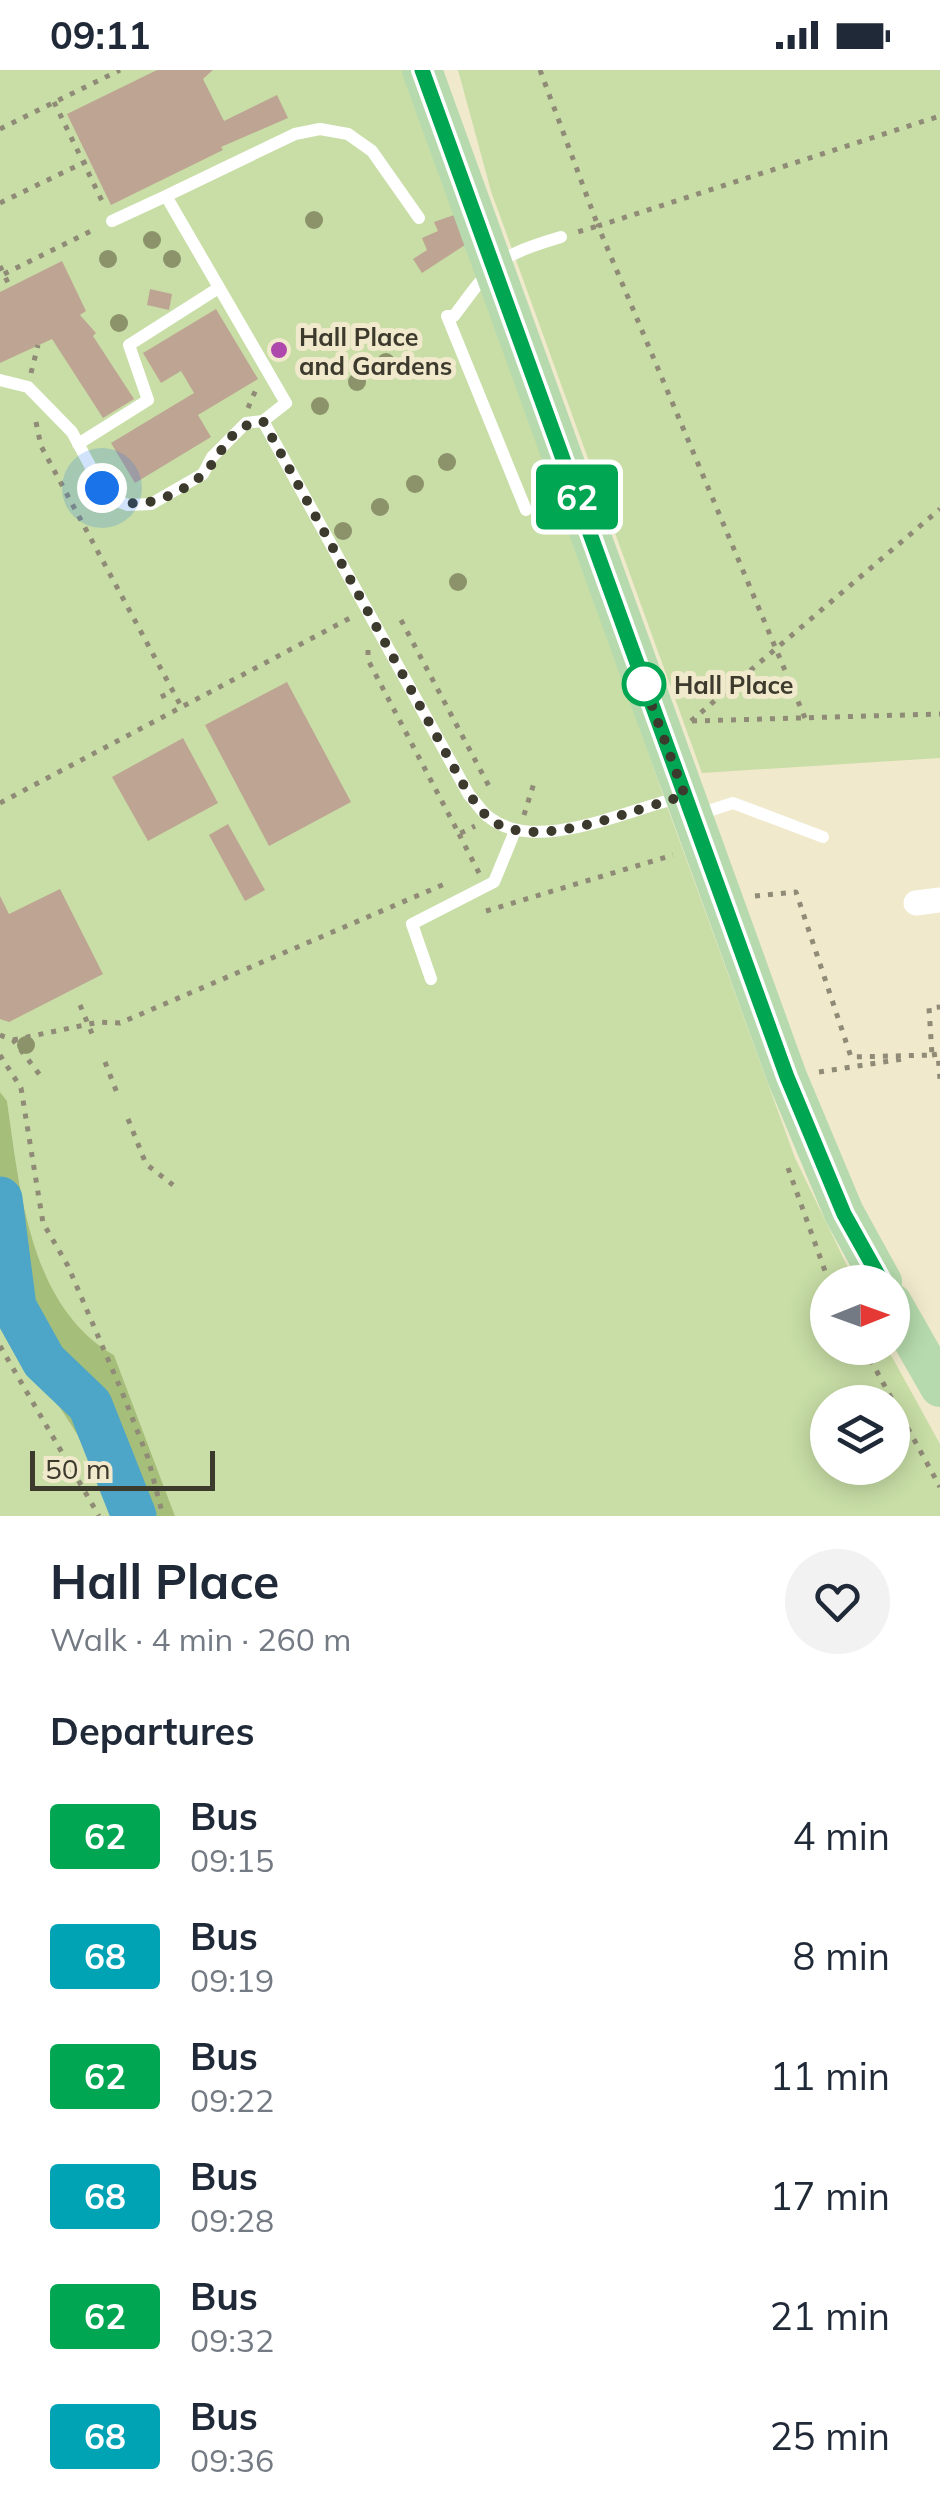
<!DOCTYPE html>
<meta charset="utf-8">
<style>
:root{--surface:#fff;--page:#f2f2f3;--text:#1f2937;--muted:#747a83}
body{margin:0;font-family:Mulish,sans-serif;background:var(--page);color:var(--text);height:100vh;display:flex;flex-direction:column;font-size:38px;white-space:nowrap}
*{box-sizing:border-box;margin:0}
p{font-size:32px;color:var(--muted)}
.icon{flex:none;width:55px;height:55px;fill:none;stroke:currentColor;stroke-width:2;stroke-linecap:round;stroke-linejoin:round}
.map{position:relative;height:1446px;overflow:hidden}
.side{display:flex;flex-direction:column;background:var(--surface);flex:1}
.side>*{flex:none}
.badge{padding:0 20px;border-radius:8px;font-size:35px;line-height:65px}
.needle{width:65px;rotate:89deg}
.fabs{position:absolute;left:810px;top:1195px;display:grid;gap:20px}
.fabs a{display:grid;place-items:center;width:100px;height:100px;border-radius:50%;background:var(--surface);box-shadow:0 5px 25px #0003;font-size:50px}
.scale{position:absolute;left:30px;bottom:25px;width:185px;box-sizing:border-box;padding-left:10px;border:5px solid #3c392d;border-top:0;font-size:28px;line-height:35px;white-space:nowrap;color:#3c392d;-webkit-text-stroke:8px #f0e9cc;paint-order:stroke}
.you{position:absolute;width:50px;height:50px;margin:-25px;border:8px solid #fff;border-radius:50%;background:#1a73e8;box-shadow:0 0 0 15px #1a73e833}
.map>.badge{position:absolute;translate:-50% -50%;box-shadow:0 0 0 5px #fff}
h2{padding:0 50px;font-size:38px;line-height:90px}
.round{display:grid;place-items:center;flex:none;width:105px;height:105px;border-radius:52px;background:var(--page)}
.overview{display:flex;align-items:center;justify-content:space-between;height:170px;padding:0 50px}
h1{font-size:48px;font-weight:700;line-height:75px}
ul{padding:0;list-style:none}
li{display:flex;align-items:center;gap:30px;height:120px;padding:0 50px}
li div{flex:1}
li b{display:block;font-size:38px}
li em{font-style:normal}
li .badge{min-width:110px;font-weight:700;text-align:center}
.status{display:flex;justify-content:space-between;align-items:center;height:70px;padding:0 50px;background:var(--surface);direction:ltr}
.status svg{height:28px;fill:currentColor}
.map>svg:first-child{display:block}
.green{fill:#c8dea6;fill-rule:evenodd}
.forest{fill:#a5bf7a}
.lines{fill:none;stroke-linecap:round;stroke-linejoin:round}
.river{stroke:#4da5c7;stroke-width:45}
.building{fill:#bea593}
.path{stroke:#908b77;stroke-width:5;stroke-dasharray:5 8;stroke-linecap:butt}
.lane{stroke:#fff;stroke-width:12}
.street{stroke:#fff;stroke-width:25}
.primary{stroke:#b6daad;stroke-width:40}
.tree{fill:#8c926a}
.line-casing{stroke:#fff;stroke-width:22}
.line{stroke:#00a651;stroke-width:15}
.walk{stroke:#3c392d;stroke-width:10;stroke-dasharray:0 18}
.poi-dot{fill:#ae48ac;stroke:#f0e9cc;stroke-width:4}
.stop-dot{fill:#fff;stroke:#00a651;stroke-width:5}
.labels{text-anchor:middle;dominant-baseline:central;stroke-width:10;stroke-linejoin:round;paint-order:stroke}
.poi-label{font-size:25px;font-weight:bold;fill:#3c392d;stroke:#f0e9cc;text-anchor:start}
.stop-label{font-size:25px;font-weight:bold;fill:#3c392d;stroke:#f0e9cc;text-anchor:start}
</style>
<div class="status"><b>09:11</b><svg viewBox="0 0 49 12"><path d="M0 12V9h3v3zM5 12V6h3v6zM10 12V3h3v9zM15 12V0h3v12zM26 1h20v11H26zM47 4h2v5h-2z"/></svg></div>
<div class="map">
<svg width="940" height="1446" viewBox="0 0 940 1446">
<rect width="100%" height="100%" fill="#f0e9cc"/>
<path class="green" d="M0,0H407L458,128L665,731L795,1088L855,1212H828V1278H887L940,1374V1446H175L114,1285C29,1236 20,1119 7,1031L0,1022ZM828,1332H892V1398H828Z
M458,0H940V688L702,703L491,121Z
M0,1216L31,1293L97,1395L116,1446H0Z"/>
<path class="forest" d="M0,1022L7,1031C20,1119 29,1236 114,1285L175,1446H116L97,1395L31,1293L0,1216Z"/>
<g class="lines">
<path class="river" d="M0,1129L14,1237L44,1291L90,1335L134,1446"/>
</g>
<path class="building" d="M157,0H213L203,9L224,51L277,25L288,48L221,77L223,80L111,135L67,44Z
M454,145L465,175L422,203L413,189L427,180L422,168L438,161L434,152Z
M62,191L86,241L80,245L96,263L93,266L134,329L103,348L52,269L0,293V222Z
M150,219L172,224L169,240L147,235Z
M216,239L258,309L198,345L211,367L135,413L111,373L194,323L181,301L161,313L143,283Z
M287,612L351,732L269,776L205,655Z
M183,668L218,733L148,771L112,707Z
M228,754L265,820L245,831L209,765Z
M60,819L103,904L9,952L0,949V826L9,844Z"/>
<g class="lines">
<path class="path" d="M540,0L598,156L574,163
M54,32L104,135
M0,59L120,0
M0,133L89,90
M0,196L10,217
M4,204L95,159
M31,303L38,275
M248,338L257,317
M36,352L41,376L182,638
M401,550L491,720
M368,580V590L459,764L475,756
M161,627L173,621
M805,648L598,156L940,46
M691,651L940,439
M692,651L940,644
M0,733L352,547
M524,745L534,713
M459,764L479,803
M755,826L796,822L851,987L932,985L929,938L940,937
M486,841L673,785
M80,935L93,966
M0,965L13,970L43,1009
M13,970L99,952L120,953L447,813
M0,985L21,1018L43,1153L68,1196L122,1322L148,1388L163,1446
M932,985L938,984L940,1009
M105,992L119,1028
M819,1002L902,989
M128,1049L146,1094L173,1115
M788,1098L829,1212
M0,1276L99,1446
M864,1278L940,1417"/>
<path class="lane" d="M166,126L295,64L320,59L348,64L372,81L419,148
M0,310L28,317L72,362L102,418L114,430L128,435L151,434L203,404L212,387L246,353L263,351L286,333L166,126L112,151
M263,351L469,725C476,732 482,743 490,748C536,784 627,740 678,728
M78,374L148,330L129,275L217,219
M526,440L447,246H454C493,193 497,186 561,167
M699,744L733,733L823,767
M431,909L412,854L494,812L515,761"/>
<path class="street" d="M916,833L940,830"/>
<path class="primary" d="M422,0L787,1007L844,1143L882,1212
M892,1233L940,1317"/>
</g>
<g class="tree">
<circle cx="314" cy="150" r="9"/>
<circle cx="152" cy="170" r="9"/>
<circle cx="108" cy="189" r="9"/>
<circle cx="172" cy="189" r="9"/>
<circle cx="119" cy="253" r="9"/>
<circle cx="386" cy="292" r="9"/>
<circle cx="357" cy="312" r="9"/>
<circle cx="320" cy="336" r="9"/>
<circle cx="447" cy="392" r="9"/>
<circle cx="415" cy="414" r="9"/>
<circle cx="380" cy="437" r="9"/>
<circle cx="343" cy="461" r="9"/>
<circle cx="458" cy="512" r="9"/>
<circle cx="26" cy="975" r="9"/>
</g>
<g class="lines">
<defs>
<path id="line" d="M422,0L787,1007L844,1144L882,1212"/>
</defs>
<use href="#line" class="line-casing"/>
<use href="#line" class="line"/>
<path class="walk" d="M102,418L114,430C144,440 177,426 201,406C224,386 225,356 263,351L469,725C476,732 482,743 490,749C535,784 634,738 685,726L644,614"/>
</g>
<circle class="poi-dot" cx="279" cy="280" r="10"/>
<circle class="stop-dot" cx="644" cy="614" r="20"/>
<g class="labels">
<g class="poi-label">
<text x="299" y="266">Hall Place<tspan x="299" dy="29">and Gardens</tspan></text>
</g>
<g class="stop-label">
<text x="674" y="614">Hall Place</text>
</g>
</g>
</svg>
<div class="fabs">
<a><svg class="needle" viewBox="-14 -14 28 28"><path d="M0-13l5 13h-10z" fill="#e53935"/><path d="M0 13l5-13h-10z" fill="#747a83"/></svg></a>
<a><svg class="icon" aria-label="layers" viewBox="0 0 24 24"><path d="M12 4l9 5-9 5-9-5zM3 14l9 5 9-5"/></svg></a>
</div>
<div class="scale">50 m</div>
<div class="you" style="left:102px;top:418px"></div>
<b class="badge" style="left:577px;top:427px;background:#00a651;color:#fff">62</b>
</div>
<section class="side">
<div class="overview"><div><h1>Hall Place</h1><p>Walk · 4 min · 260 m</p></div><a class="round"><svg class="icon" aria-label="heart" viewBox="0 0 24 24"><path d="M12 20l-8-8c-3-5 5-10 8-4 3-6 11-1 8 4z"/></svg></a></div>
<h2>Departures</h2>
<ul>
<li><span class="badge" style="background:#00a651;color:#fff">62</span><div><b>Bus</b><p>09:15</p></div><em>4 min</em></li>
<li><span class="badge" style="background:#00a3b4;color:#fff">68</span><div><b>Bus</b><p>09:19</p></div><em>8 min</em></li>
<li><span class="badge" style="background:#00a651;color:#fff">62</span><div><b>Bus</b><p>09:22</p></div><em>11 min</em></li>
<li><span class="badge" style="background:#00a3b4;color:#fff">68</span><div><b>Bus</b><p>09:28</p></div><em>17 min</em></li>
<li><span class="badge" style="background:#00a651;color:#fff">62</span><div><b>Bus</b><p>09:32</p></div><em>21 min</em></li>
<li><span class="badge" style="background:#00a3b4;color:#fff">68</span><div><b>Bus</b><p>09:36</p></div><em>25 min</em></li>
</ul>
</section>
